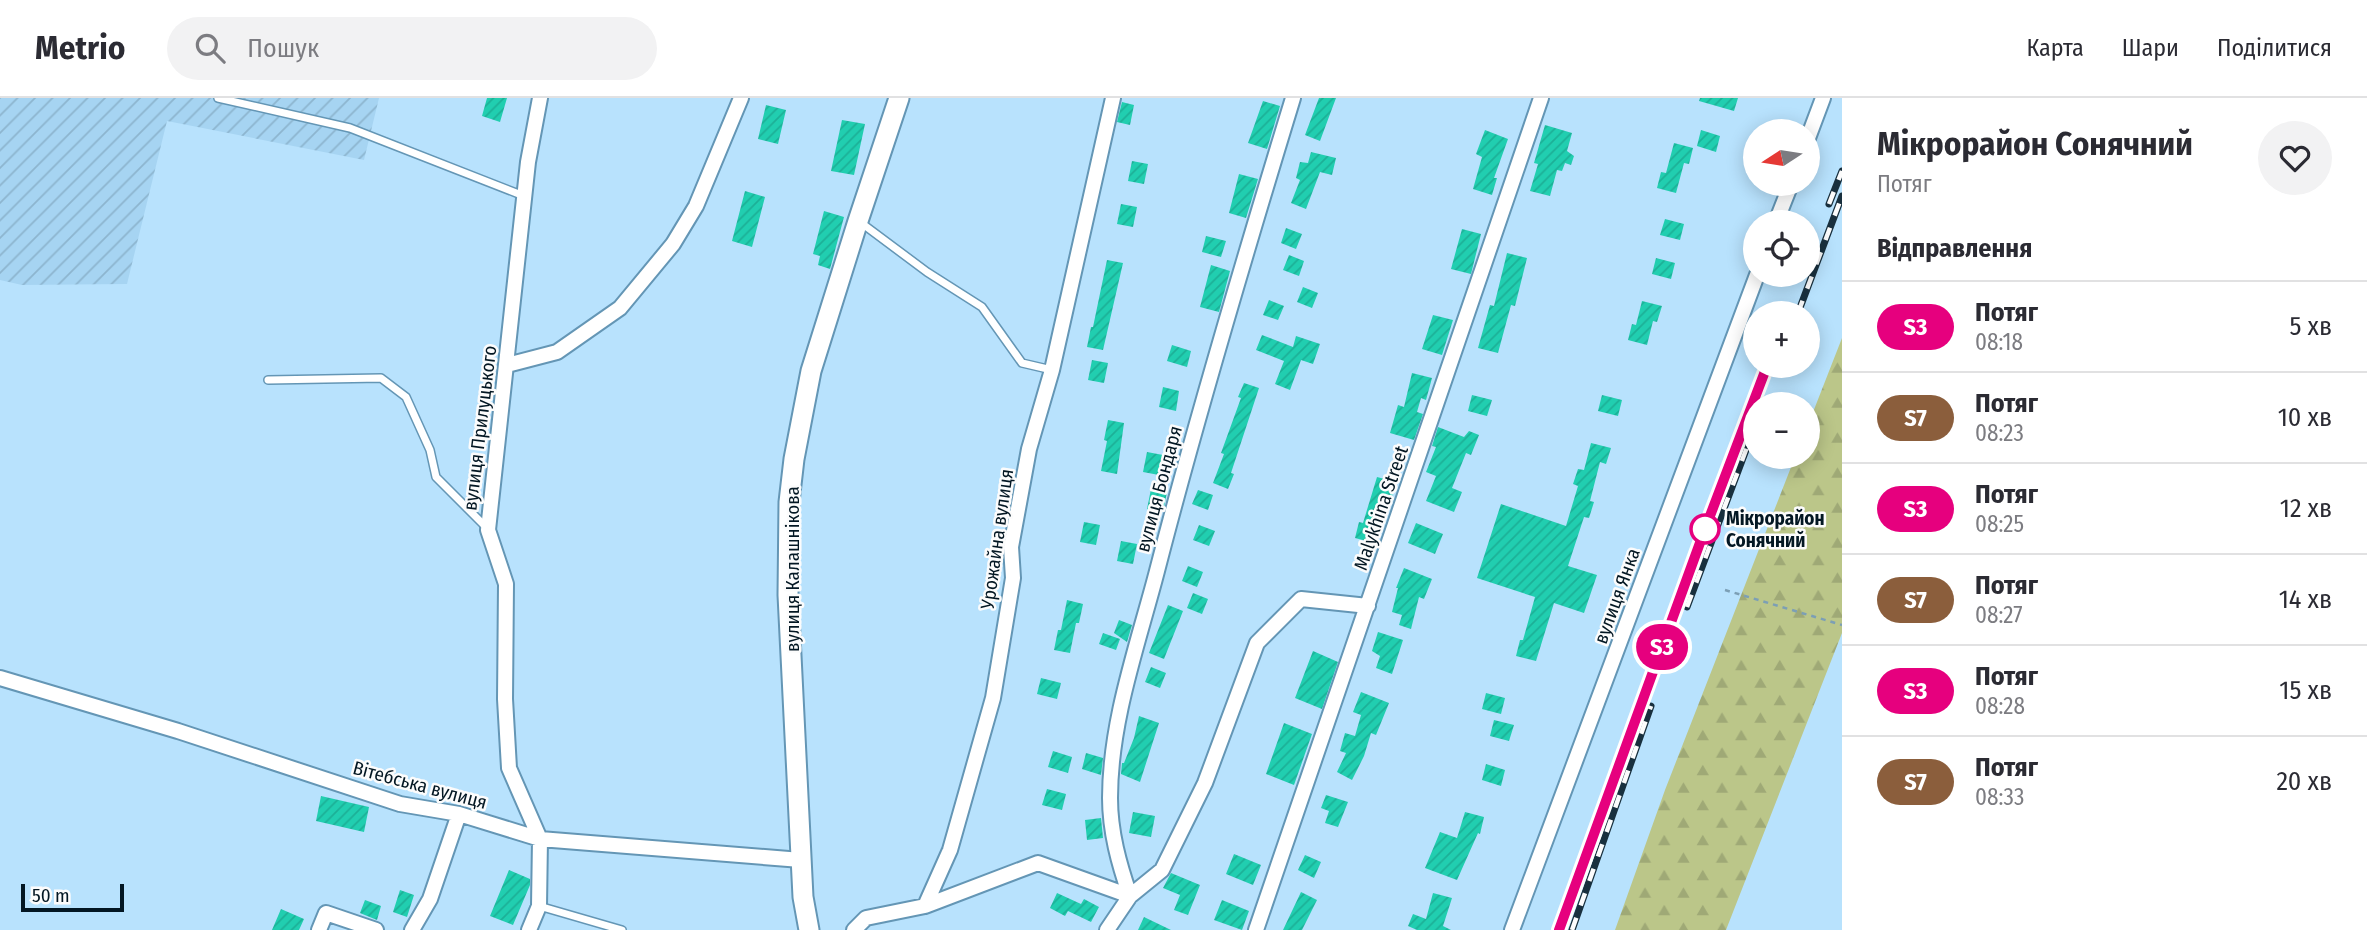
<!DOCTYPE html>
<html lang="uk">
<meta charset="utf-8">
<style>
:root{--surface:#fff;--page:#f2f2f3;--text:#2b2b33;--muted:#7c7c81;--line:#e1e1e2}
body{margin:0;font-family:"Fira Sans Condensed",sans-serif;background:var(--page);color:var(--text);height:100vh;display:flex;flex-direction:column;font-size:26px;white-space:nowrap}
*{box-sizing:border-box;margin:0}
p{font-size:23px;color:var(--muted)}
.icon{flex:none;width:38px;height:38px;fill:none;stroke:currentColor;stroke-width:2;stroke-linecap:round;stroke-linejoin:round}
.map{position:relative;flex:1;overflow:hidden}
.details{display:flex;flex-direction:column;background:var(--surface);width:525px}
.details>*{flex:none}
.badge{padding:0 14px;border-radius:23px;font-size:24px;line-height:46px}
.needle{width:46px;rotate:258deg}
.controls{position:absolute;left:1743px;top:21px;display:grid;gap:14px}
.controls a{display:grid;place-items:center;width:77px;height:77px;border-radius:50%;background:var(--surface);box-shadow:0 4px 18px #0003;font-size:35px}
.scale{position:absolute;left:21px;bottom:18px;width:103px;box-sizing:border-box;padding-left:7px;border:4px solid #031723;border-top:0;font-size:19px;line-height:24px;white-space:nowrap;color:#031723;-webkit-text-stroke:5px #fcfcfc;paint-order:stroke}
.map>.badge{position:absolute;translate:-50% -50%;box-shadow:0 0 0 4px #fff}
h2{padding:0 35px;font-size:26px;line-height:63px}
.round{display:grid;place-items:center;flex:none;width:74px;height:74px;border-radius:37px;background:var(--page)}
.summary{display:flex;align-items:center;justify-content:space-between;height:119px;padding:0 35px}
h1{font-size:33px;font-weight:700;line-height:52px}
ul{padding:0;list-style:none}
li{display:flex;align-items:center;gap:21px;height:91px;padding:0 35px;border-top:2px solid var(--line)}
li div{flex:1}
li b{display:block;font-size:26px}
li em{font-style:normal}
li .badge{min-width:77px;font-weight:700;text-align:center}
header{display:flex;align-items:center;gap:42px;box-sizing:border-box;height:98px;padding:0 35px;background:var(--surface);border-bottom:2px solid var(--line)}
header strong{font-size:33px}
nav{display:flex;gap:38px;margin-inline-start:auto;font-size:24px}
.search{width:490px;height:63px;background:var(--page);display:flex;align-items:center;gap:18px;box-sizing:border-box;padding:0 24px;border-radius:38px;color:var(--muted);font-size:26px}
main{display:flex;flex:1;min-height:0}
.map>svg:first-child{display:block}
.industrial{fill:url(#industrial-furrows)}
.forest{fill:url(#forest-firs)}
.building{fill:url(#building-hatch)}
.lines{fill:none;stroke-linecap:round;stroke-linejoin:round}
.service-casing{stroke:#6496b5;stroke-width:10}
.minor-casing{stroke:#6496b5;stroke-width:18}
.tertiary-casing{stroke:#6496b5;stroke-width:23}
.path{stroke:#7c9fb5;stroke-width:2.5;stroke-dasharray:5 5;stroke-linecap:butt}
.service{stroke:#fff;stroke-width:7}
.minor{stroke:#fff;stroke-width:14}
.tertiary{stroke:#fff;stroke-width:19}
.rail-casing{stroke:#19303e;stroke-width:7}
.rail{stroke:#fcfcfc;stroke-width:4.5;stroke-dasharray:13;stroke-linecap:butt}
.line-casing{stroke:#fff;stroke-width:16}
.line{stroke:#e6007e;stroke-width:10}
.stop-dot{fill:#fff;stroke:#e6007e;stroke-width:3.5}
.labels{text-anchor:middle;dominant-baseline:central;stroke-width:5;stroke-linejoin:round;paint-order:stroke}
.street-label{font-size:19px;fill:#031723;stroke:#fcfcfc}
.stop-label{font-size:19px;font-weight:bold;fill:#031723;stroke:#fcfcfc;text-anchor:start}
</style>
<header>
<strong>Metrio</strong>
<div class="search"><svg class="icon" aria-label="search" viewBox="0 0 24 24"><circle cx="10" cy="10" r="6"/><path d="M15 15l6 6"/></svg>Пошук</div>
<nav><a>Карта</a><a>Шари</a><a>Поділитися</a></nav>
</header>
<main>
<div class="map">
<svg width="1842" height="832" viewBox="0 0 1842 832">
<defs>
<pattern id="industrial-furrows" width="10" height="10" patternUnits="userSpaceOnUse" patternTransform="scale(1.75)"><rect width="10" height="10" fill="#a6d4f2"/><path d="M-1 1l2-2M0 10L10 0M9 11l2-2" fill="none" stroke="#8db5cf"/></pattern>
<pattern id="forest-firs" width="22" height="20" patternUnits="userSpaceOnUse" patternTransform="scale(1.75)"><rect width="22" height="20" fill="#bbc689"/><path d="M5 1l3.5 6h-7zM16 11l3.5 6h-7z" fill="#9fa976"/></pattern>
<pattern id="building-hatch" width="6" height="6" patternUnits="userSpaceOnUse" patternTransform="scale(1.75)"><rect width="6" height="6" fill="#21ceb0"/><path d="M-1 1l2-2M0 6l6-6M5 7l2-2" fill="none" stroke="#1cb097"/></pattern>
</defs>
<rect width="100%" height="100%" fill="#b8e2fd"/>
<path class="industrial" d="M0,0H379L364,62L167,23L127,186L22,187L0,182Z"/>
<path class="forest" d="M1842,240V535L1726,832H1615L1665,692L1795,359H1808V327Z"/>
<path class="building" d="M487,0H507L500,24L482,18Z
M1319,0H1336L1320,43L1305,37Z
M1700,0H1738L1734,13L1699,3Z
M1263,3L1280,8L1267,51L1248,45Z
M1122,4L1134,7L1130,27L1117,24Z
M766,7L786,12L778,46L758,41Z
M842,22L865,26L854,77L831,73Z
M1545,27L1572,35L1567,53L1574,58L1571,67L1565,65L1562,73L1557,72L1550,98L1530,93L1538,66L1534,65Z
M1485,32L1508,41L1494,80H1497L1492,97L1473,91L1482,59L1476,56Z
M1701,32L1720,38L1716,54L1697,48Z
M1674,45L1693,50L1689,66L1684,65L1676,95L1657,90L1661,74L1666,75Z
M1311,54L1336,60L1332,77L1320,74L1306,111L1291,105L1300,82L1296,80L1300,64L1308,65Z
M1132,63L1148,66L1144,86L1128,83Z
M1239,76L1258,81L1246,120L1229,115Z
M745,93L765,99L752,149L732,143Z
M1121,106L1137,109L1133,129L1117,126Z
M824,113L844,119L830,171L818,167L820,158L813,156Z
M1665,121L1684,126L1680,142L1660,137Z
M1286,130L1302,136L1296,151L1281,145Z
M1462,131L1481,136L1471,176L1451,171Z
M1206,138L1226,143L1221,159L1202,154Z
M1507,155L1527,160L1515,208L1511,207L1498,255L1478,250L1490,207L1494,208Z
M1289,157L1304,163L1299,178L1283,172Z
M1656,160L1675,165L1671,181L1652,176Z
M1107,162L1123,165L1103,252L1087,249L1091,229H1093Z
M1211,167L1230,173L1219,214L1200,209Z
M1303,189L1318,195L1312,210L1297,204Z
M1269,202L1284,208L1278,222L1263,217Z
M1642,203L1662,208L1657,224L1653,223L1647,247L1628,242L1632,226L1636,227Z
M1433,217L1453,222L1442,257L1422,251Z
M1262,237L1293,249L1296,238L1320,246L1313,266L1301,262L1290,292L1275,286L1284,263L1256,252Z
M1172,247L1191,253L1187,269L1167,263Z
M1092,262L1108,265L1104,285L1088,282Z
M1412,275L1432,280L1426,302L1421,300L1417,314L1423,316L1414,342L1390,335L1398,307L1404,309Z
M1244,285L1259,290L1231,375L1234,376L1228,391L1213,385L1224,356L1221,355L1241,300L1238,299Z
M1163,289L1179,293L1176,313L1159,309Z
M1472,297L1492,302L1487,318L1468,313Z
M1602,297L1622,302L1618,318L1598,313Z
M1108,322L1124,325L1117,376L1101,373L1107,343L1104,342Z
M1438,329L1464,339L1469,333L1479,337L1471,357L1466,355L1452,390L1462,394L1454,414L1426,403L1436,378L1426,374L1436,349L1432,348Z
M1591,345L1611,350L1606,366L1600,364L1590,403L1594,404L1589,420L1584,419L1568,468L1597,477L1584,515L1554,505L1536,563L1516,558L1520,542H1523L1535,499L1477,480L1501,406L1566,428L1578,388L1573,386L1578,371L1584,372Z
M1147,354L1163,357L1159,377L1143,374Z
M1377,379L1396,384L1385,424L1380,423L1374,445L1355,440L1359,424L1363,425Z
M1151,391L1167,394L1163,414L1147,411Z
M1198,392L1213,397L1208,412L1192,406Z
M1084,424L1100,427L1096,447L1080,444Z
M1416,425L1443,436L1435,456L1408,445Z
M1199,427L1215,433L1209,448L1193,442Z
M1121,443L1137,446L1133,466L1117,463Z
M1188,468L1203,474L1197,489L1182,483Z
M1404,470L1432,481L1424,501L1419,499L1411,531L1399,527L1402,517L1392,514L1398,490H1396Z
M1193,495L1208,501L1202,516L1187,510Z
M1067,502L1083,506L1079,525H1076L1070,555L1054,552L1058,532H1061Z
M1168,507L1183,513L1164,561L1149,555Z
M1119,522L1132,527L1127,544L1114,535Z
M1378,534L1403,542L1392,576L1376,570L1380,558L1372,553Z
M1103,535L1120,541L1116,552L1099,546Z
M1313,553L1338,564L1322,611L1295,600Z
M1151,569L1166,575L1160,590L1145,584Z
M1041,580L1061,585L1057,601L1037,596Z
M1361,594L1389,605L1376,637L1371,635L1364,658L1352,682L1337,674L1346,655L1340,653L1345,635L1355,638L1361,617L1353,614Z
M1486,595L1505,600L1501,616L1482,611Z
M1139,618L1159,625L1140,684L1121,676L1122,665H1124L1134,640Z
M1494,622L1514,627L1509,643L1490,638Z
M1284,625L1312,636L1294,687L1266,676Z
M1053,653L1072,659L1068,675L1048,669Z
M1086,655L1103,660L1101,677L1082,671Z
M1486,666L1505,672L1501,688L1482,682Z
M1047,691L1066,696L1062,712L1042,707Z
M1326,697L1348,704L1338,729L1325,725L1329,713L1321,710Z
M321,698L369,709L364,734L316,723Z
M1133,714L1155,718L1151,739L1129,735Z
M1465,714L1484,719L1480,736L1478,735L1457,782L1425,770L1440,734L1457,740Z
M1101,720L1103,740L1087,742L1085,722Z
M1234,756L1261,767L1253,787L1226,776Z
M1305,757L1321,764L1314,780L1298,772Z
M509,772L530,781V787L513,827L490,818Z
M1171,775L1200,787L1188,817L1174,812L1180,797L1163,790Z
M400,792L414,797L407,819L393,814Z
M1301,794L1317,802L1302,832H1283Z
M1057,795L1081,806L1084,801L1099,809L1091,824L1068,813L1065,818L1050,810Z
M1433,795L1452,800L1443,828L1451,832H1417L1408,828L1413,816L1426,821Z
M365,802L381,808L377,822L360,815Z
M1222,802L1249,813L1242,832L1214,822Z
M281,811L304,821L299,832H272Z
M1144,819L1171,832H1138Z"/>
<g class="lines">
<defs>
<path id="service" d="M218,0L350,30L524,98
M860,124L927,174L982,209L1022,265L1052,272
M268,282L381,280L406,299L430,352L436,379L488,431
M539,808L622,832"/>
<path id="minor" d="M1808,40L1823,0
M1776,124L1791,86
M507,267L557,254L620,210L673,146L696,108L741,0
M0,580L178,633L400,706L459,716L540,741L801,762
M925,808L1038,765L1130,798L1162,772L1205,685L1257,545L1301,501L1368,508
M319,832L326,815L376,832
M412,832L430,801L459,716
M529,832L539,808L540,741L509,670L505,601L506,486L488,432L528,64L540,0
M854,832L866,820L925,808L950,752L993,600L1013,480L1011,449L1029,351L1052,272L1113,0
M1107,832L1130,798C1119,766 1110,734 1110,700C1110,623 1138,546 1157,473C1198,314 1245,157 1293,0
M1256,832L1541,0
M1512,832L1757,177"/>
<path id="tertiary" d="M809,832L803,799L788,497L789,404L794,361L811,273L858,123L899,0"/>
</defs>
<use href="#service" class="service-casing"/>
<use href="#minor" class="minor-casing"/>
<use href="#tertiary" class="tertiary-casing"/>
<path class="path" d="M1725,492L1842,527"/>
<use href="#service" class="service"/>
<use href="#minor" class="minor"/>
<use href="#tertiary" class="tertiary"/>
<defs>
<path id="rail" d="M1829,106L1842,73
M1798,215L1842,98
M1687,509L1755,328
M1559,832L1705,431L1767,268
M1572,832L1651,608"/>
</defs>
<use href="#rail" class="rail-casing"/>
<use href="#rail" class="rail"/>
</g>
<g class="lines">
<defs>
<path id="line" d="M1559,832L1705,431L1767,268"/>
</defs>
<use href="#line" class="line-casing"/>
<use href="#line" class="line"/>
</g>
<circle class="stop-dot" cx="1705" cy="431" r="14"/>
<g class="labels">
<g class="street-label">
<text transform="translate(480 330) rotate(-83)">вулиця Прилуцького</text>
<text transform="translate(1159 391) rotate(-75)">вулиця Бондаря</text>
<text transform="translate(1381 410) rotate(-71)">Malykhina Street</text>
<text transform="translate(997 441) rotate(-82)">Урожайна вулиця</text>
<text transform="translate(792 471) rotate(-90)">вулиця Калашнікова</text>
<text transform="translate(1617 498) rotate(-70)">вулиця Янка</text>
<text transform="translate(420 687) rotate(15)">Вітебська вулиця</text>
</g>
<g class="stop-label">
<text x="1726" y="420">Мікрорайон<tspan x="1726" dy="22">Сонячний</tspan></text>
</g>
</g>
</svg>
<div class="controls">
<a><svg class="needle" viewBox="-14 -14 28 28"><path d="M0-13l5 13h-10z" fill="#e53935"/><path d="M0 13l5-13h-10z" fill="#7c7c81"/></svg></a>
<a><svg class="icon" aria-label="locate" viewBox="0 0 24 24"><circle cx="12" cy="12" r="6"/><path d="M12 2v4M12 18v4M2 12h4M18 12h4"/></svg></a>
<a>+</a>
<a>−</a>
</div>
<div class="scale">50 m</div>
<b class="badge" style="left:1662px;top:549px;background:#e6007e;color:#fff">S3</b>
</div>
<section class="details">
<div class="summary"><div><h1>Мікрорайон Сонячний</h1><p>Потяг</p></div><a class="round"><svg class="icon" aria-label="heart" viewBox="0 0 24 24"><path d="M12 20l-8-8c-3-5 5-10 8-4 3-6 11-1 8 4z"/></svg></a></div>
<h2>Відправлення</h2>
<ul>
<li><span class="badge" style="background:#e6007e;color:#fff">S3</span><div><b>Потяг</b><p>08:18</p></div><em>5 хв</em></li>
<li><span class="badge" style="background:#8b5e3c;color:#fff">S7</span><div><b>Потяг</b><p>08:23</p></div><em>10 хв</em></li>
<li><span class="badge" style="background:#e6007e;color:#fff">S3</span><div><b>Потяг</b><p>08:25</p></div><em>12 хв</em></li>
<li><span class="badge" style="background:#8b5e3c;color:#fff">S7</span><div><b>Потяг</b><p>08:27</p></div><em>14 хв</em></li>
<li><span class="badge" style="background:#e6007e;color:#fff">S3</span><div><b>Потяг</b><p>08:28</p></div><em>15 хв</em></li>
<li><span class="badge" style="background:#8b5e3c;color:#fff">S7</span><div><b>Потяг</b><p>08:33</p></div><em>20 хв</em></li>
</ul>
</section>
</main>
